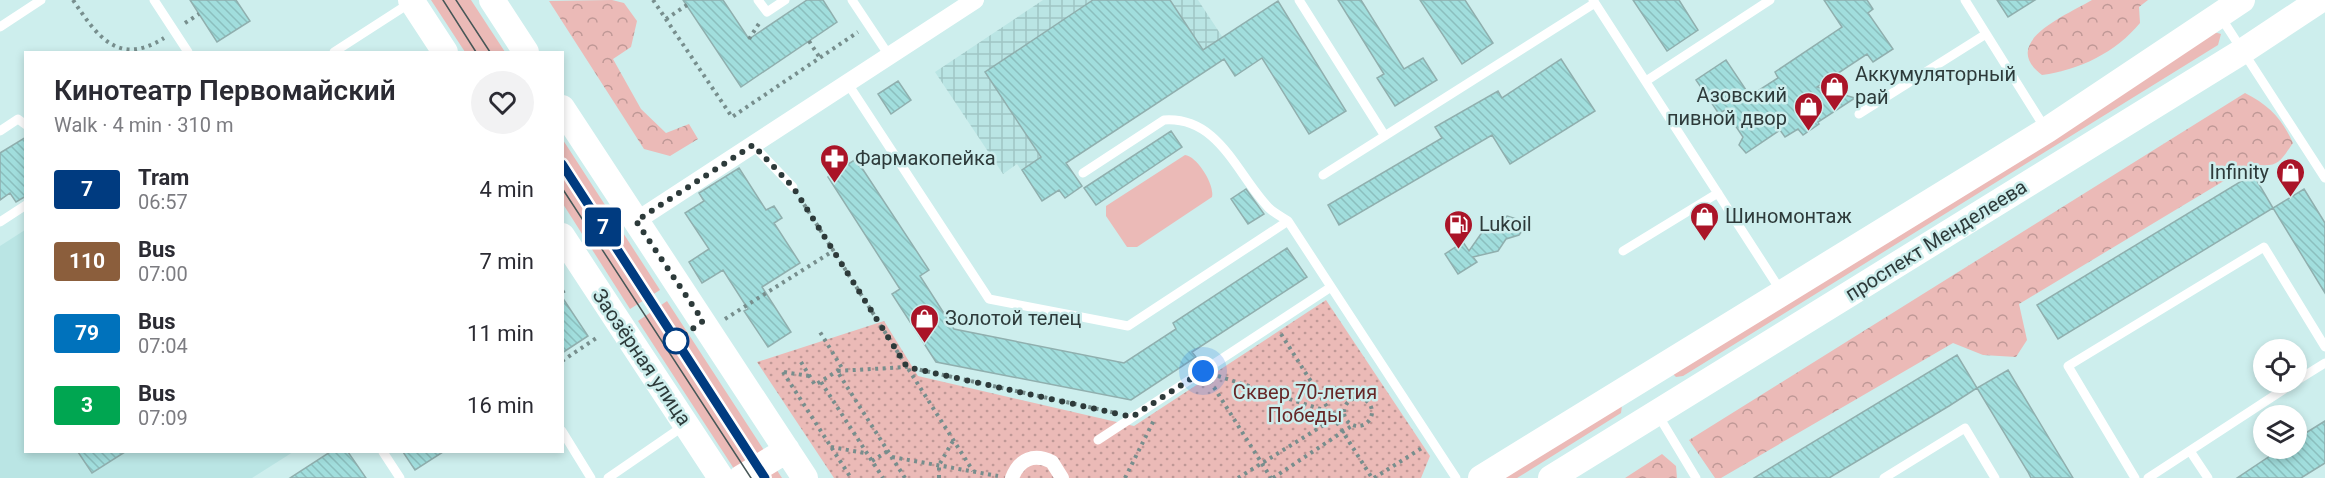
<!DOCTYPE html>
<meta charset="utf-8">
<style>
:root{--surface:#fff;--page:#f2f2f3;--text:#2b2b33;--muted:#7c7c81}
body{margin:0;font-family:Roboto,sans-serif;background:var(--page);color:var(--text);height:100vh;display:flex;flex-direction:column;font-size:22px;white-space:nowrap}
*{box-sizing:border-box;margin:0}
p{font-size:20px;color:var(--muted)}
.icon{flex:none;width:33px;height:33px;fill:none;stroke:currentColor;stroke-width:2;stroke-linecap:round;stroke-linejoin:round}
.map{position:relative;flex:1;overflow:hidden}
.side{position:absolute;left:24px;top:51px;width:540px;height:402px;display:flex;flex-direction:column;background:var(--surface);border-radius:0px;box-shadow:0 3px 9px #0003}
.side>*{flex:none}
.badge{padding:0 12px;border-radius:4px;font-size:21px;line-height:39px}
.buttons{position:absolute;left:2253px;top:339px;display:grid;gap:12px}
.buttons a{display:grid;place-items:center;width:54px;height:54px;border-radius:50%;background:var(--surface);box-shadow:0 3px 9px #0003;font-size:30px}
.you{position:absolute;width:30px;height:30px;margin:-15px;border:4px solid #fff;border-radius:50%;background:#1a73e8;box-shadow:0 0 0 9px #1a73e833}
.map>.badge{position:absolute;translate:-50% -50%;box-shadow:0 0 0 3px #fff}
.round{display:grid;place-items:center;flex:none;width:63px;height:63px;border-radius:32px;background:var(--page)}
.head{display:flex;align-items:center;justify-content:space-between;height:102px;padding:0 30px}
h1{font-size:28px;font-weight:600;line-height:45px}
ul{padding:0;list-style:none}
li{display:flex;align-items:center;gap:18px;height:72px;padding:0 30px}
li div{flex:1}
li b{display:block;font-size:22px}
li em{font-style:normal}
li .badge{min-width:66px;font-weight:700;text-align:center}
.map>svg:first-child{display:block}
.built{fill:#bae5e4}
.industrial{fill:url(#industrial-grid)}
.grass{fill:#ebbab7}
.forest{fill:url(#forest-crowns)}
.park{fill:url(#park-dots)}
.building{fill:url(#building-back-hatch);stroke:#90afae;stroke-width:1.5}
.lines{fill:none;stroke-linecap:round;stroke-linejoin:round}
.path{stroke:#778e8d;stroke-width:4;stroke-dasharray:3 4.5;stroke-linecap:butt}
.service{stroke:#fff;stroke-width:9}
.pedestrian{stroke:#fff;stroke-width:14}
.minor{stroke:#fff;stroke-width:18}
.secondary{stroke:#fff;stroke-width:26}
.tram{stroke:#475757;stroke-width:1.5}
.line-casing{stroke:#fff;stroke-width:14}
.line{stroke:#003b80;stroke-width:9}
.walk{stroke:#2d3a3a;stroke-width:6;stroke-dasharray:0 10.8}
.stop-dot{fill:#fff;stroke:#003b80;stroke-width:3}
.labels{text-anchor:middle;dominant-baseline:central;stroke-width:5;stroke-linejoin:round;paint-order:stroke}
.poi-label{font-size:20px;fill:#2d3a3a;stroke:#cdeeed;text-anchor:start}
.street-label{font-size:20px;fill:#2d3a3a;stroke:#cdeeed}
.park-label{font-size:20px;fill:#662727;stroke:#cdeeed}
</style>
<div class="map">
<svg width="2325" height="478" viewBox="0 0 2325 478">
<defs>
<pattern id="industrial-grid" width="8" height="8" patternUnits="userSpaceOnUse" patternTransform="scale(1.5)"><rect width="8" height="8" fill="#bae5e4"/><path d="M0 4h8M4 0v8" fill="none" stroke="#a0c5c4"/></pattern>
<pattern id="forest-crowns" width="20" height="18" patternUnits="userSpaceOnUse" patternTransform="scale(1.5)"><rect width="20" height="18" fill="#ebbab7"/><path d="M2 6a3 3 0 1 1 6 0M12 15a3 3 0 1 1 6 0" fill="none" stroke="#bf9896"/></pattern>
<pattern id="park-dots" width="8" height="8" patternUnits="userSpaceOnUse" patternTransform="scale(1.5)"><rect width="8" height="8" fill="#ebbab7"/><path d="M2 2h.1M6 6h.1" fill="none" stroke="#bf9896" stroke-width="1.8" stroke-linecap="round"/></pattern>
<pattern id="building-back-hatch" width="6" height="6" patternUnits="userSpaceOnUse" patternTransform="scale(1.5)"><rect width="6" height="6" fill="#a1dedd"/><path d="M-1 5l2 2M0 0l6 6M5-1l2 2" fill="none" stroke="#8bbfbe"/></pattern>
</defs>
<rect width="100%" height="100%" fill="#cdeeed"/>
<path class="built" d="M25,230L26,452H293L252,478H0V246Z"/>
<path class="industrial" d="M1043,0H1198L1233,53L1032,186L1017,164L1003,174L935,72Z"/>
<path class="grass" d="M431,0H471L505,52H465Z
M2214,32L2221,34L2218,45L1683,376L1676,377L1672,373Z
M563,140L660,290L630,309L563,204Z
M1185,155C1197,156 1215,185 1212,197L1137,247H1127L1106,216V206Z
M667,301L782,478H740L638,321Z
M1622,405L1621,413L1517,478H1492Z"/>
<path class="forest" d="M612,0L624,3L637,21L631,47L613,59L641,109L666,133L689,124L698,139L670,156L644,149L549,1Z
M2092,0H2148L2139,7L2140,23C2116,52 2080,70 2042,75C1998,42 2067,15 2092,0Z
M2245,93C2269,105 2282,119 2293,143C2279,163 2278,168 2252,164L2019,304L2027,340L2016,357L1983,355L1953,343L1721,478H1715L1689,440Z
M1662,454L1676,466L1677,478H1625Z"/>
<path class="park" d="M1326,300L1430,456L1421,478H834L757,362L884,321L918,376L1134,426Z"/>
<path class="building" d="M190,0H236L250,21L217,42Z
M683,0H723L749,39L807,0H823L837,22L741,87Z
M1093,0H1170L1203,50L1278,1L1346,111L1309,134L1262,58L1235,76L1224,59L1066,163L1082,186L1065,198L1059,190L1042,201L1022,170L1041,157L985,72Z
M1338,0H1361L1404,69L1423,58L1437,80L1395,106L1377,78L1384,74Z
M1420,0H1465L1493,43L1462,64Z
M1633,0H1679L1698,30L1667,51Z
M1824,0H1867L1873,9L1868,13L1893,49L1873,62L1867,54L1817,87L1855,98L1818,122L1819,124L1803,135L1798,129L1785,137L1780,130L1746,153L1739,145L1743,137L1725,110L1719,114L1696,80L1726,60L1750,96L1778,78L1775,72L1842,27Z
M1997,0H2035L2008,17Z
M1561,59L1595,111L1510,164L1492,135L1339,225L1328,205L1442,138L1435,127L1498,91L1502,98Z
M898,81L911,100L891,114L878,94Z
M1171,131L1182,147L1096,205L1084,188Z
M26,137V196L16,202L10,193L0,200V153Z
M856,159L929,270L920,276L954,329L1124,363L1176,329L1173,323L1287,248L1307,277L1192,352L1196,357L1131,400L936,362L892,294L900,289L828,177Z
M739,168L766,210L774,206L782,218L774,223L800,263L762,287L791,332L768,347L744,311L748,309L723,270L702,283L689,262L709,249L685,213L704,201L699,193Z
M2253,174L2273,208L2058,339L2037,305Z
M1246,189L1264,214L1248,224L1231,199Z
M2304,189L2325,223V293L2273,208Z
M1507,216L1520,220L1522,231L1519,235L1506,239L1498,251L1473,257L1477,262L1458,274L1445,254L1463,242L1469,251L1483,231L1498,226Z
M562,297L588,336L562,353Z
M1957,355L1977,388L1949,406L1829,478H1754Z
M2008,370L2073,478H2031L2028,472L1977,388Z
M2325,421V463L2301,478H2237L2282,448H2296V439Z
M78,452H125L92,473Z
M330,452H348L366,478H290Z
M403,452H443L415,470Z"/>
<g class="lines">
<path class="path" d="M73,0C97,36 118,67 164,38
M653,0L732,117L858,32
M666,19L687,5
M185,23L199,14
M749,39L760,22
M809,41L820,58
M800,198L973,471
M562,292L567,289
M725,319L833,251
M1281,334L1372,478
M562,361L598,337
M801,362L815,385L842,368L820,332
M783,372L851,478
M784,372L809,376
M1218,376L1345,417
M1210,381L1271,478
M821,382L883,478
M1344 412a14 14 0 1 1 28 0a14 14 0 1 1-28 0Z
M831,447L865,453
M892,457L998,476
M872,461L888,451
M905,478L837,371L907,367L1116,413
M939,478V465L953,441
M1125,478L1154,420
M1238,478L1335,418
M1273,478L1353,425
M1374,478L1422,448"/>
<path class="service" d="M154,0L188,52
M758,0L767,12L785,0
M852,0L890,57
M1299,0L1385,136
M1593,0L1781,291
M1965,0L2045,128
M2220,16L2325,178
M0,27L41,0
M334,52L410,3
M1646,81L1770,0
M848,84L989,299L1128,326L1288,221L1456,478
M1859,114L1986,34
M0,131L18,119L26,125
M753,145L793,187
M1083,173L1164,120C1219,116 1237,175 1269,208C1274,213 1282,217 1288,221
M1323,175L1595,3
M0,222L26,205
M1623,251L1718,193
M2296,381L2325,363
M1658,415L1696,478
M562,431L591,478
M1098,440L1331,287
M2190,451L2208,478
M383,452L400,478
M608,478L685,425
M1884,478L1965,428L1995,478
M2135,478L2068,366L2264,247L2325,347
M2148,478L2295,382"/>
<path class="pedestrian" d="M1012,478C1019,459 1034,453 1052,462L1062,478"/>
<path class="minor" d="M636,221L975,0"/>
<path class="secondary" d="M411,0L445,52
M492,0L526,52
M562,108L805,478
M562,236L721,478
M741,478L787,450
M1481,478L2047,130L2242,0
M1551,478L2243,51L2320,0"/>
<path class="tram" d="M443,0L476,52
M456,0L490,52
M562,165L765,478
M562,188L751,478"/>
</g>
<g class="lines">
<defs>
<path id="line" d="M562,164L765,478"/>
</defs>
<use href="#line" class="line-casing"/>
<use href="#line" class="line"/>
<path class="walk" d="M676,341L703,321L636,221L753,145L793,187L907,367L1132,417L1203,371"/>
</g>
<defs>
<symbol id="shop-pin" viewBox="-11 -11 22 30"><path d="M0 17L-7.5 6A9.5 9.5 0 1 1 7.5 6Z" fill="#aa1428" stroke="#cdeeed"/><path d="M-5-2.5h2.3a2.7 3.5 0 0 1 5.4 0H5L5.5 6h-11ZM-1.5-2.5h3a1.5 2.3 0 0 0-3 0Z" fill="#fff"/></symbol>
<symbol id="pharmacy-pin" viewBox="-11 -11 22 30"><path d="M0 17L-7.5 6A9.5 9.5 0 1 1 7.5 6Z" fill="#aa1428" stroke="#cdeeed"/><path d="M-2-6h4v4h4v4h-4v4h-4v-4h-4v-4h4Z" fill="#fff"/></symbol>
<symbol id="fuel-pin" viewBox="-11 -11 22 30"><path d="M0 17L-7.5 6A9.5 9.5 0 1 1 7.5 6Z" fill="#aa1428" stroke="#cdeeed"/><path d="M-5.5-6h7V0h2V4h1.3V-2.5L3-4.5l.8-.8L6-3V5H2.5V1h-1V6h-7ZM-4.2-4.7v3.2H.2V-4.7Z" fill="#fff"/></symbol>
</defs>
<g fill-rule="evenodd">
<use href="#shop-pin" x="1818" y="70" width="33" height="45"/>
<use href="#shop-pin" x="1792" y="90" width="33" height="45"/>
<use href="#pharmacy-pin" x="818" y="142" width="33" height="45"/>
<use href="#shop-pin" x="2274" y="156" width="33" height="45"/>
<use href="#shop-pin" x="1688" y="200" width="33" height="45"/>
<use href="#fuel-pin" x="1442" y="208" width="33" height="45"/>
<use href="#shop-pin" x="908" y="302" width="33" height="45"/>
</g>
<circle class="stop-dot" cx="676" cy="341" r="12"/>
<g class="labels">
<g class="poi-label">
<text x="1855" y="74">Аккумуляторный<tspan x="1855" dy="23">рай</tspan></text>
<text x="1787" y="95" text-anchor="end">Азовский<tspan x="1787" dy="23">пивной двор</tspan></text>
<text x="855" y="158">Фармакопейка</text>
<text x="2269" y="172" text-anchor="end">Infinity</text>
<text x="1725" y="216">Шиномонтаж</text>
<text x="1479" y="224">Lukoil</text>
<text x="945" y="318">Золотой телец</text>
</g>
<g class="street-label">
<text transform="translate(1936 240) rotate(-32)">проспект Менделеева</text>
<text transform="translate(642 357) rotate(56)">Заозёрная улица</text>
</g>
<g class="park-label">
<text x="1305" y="392">Сквер 70-летия<tspan x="1305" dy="23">Победы</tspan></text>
</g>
</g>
</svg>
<div class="buttons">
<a><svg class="icon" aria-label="locate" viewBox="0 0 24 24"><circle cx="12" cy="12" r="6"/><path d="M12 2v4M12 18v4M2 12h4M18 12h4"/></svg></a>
<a><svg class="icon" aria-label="layers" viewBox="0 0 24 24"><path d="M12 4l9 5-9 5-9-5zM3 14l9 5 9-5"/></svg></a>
</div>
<div class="you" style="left:1203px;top:371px"></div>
<b class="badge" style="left:603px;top:227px;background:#003b80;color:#fff">7</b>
<section class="side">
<div class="head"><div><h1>Кинотеатр Первомайский</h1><p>Walk · 4 min · 310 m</p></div><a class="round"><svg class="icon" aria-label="heart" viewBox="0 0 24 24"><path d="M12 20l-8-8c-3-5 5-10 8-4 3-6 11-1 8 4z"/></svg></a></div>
<ul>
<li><span class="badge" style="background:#003b80;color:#fff">7</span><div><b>Tram</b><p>06:57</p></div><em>4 min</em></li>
<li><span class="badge" style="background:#8b5e3c;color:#fff">110</span><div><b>Bus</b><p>07:00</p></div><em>7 min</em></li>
<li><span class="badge" style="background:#0072bc;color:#fff">79</span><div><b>Bus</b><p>07:04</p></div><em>11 min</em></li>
<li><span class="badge" style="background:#00a651;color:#fff">3</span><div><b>Bus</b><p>07:09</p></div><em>16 min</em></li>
</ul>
</section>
</div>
